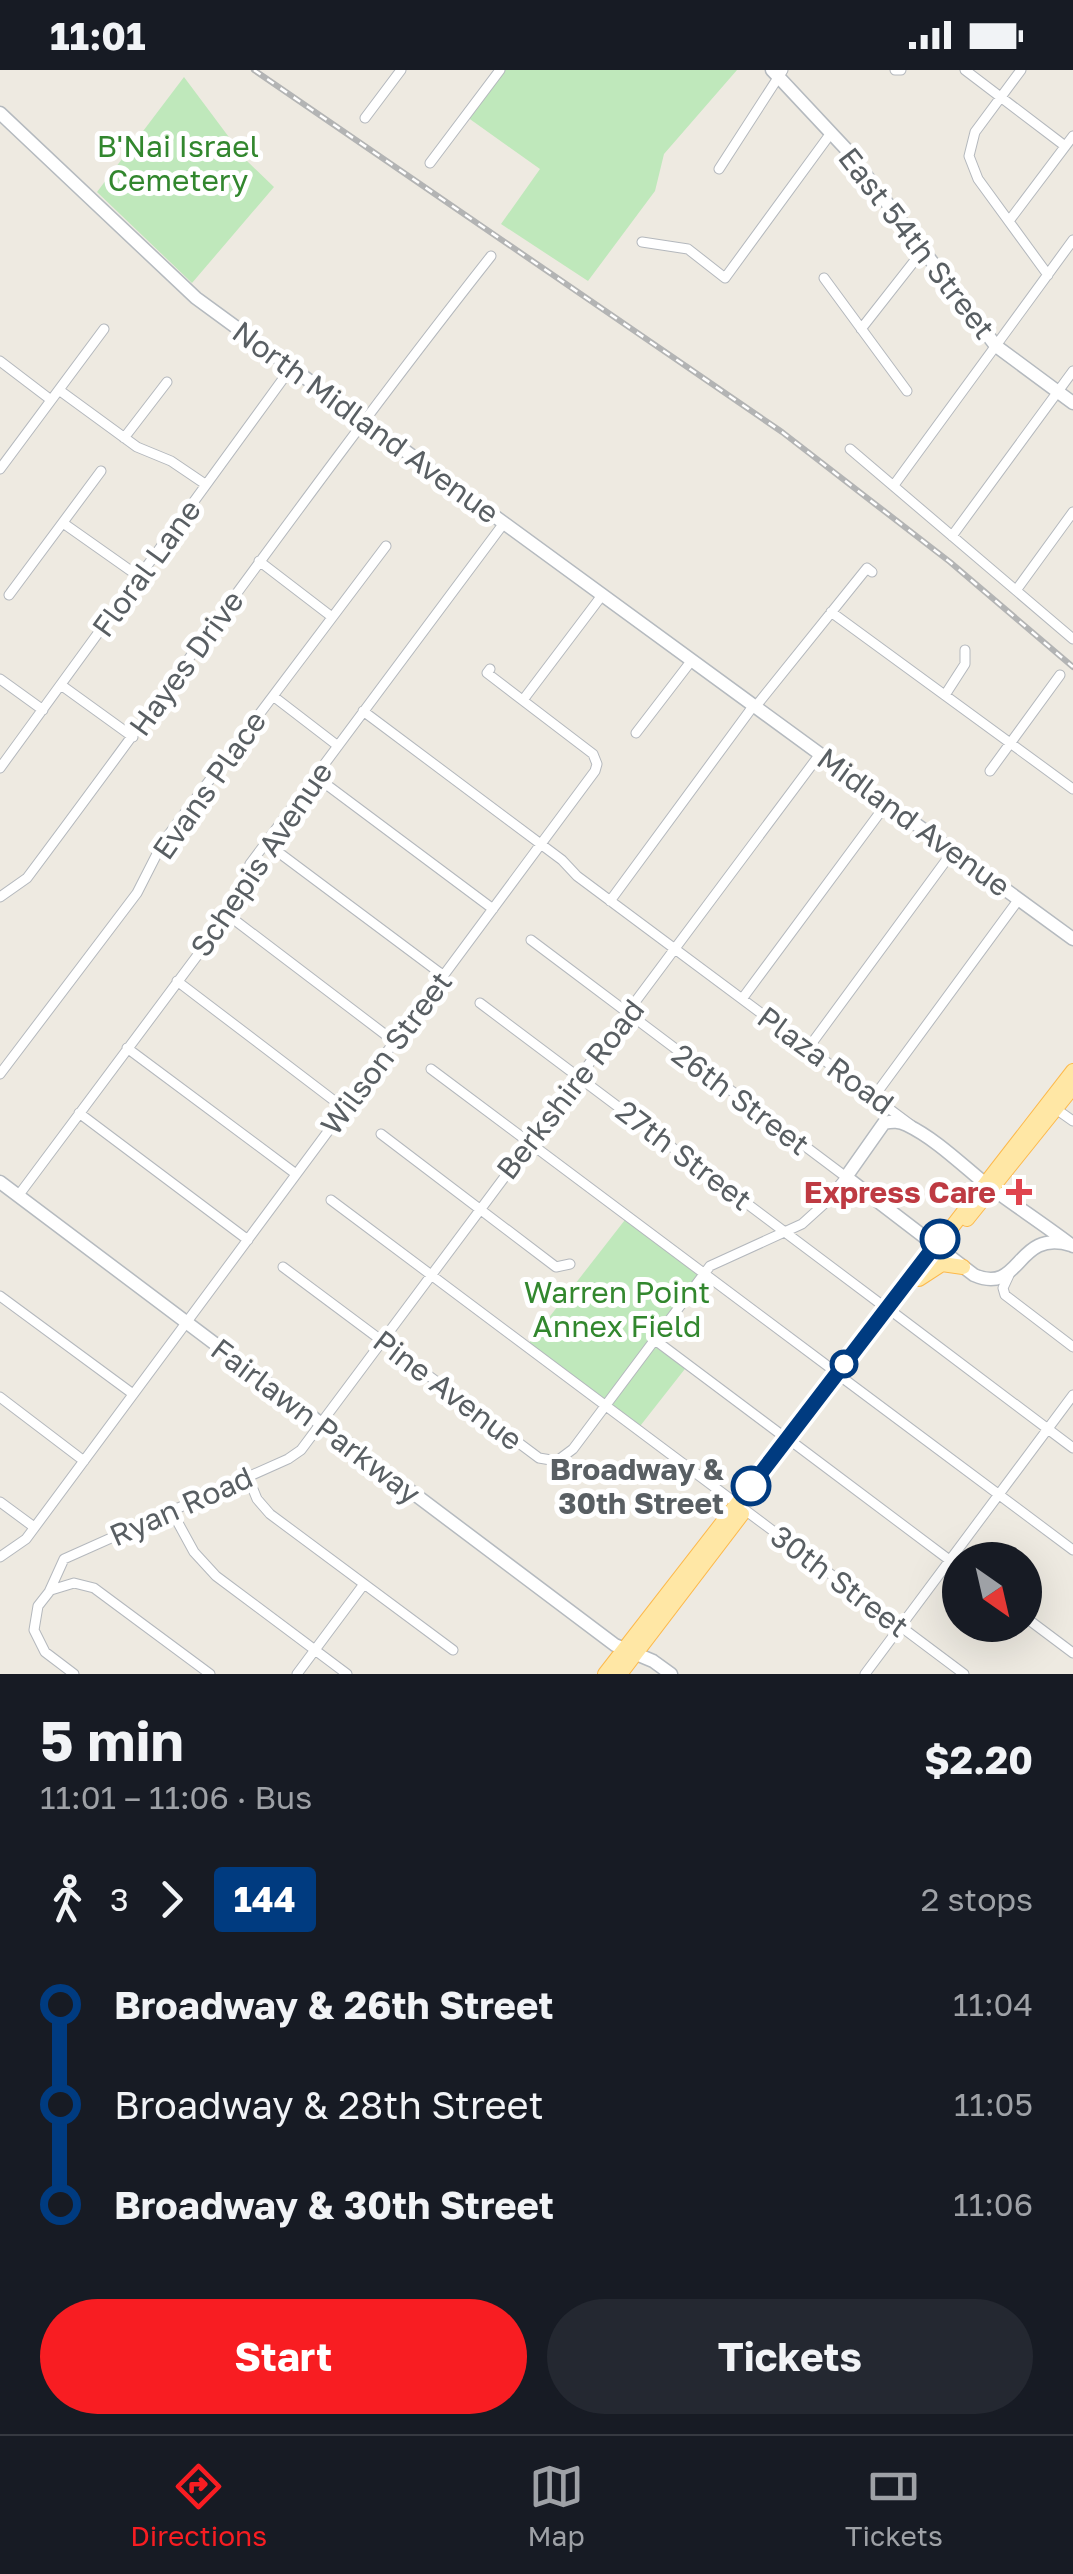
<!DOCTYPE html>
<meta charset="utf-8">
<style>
:root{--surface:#171b24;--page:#242831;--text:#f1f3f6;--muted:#9ea1a6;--line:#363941;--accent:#f81d22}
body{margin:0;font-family:"Golos Text",sans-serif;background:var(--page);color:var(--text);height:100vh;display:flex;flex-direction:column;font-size:38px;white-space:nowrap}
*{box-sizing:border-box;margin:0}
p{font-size:32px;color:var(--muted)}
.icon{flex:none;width:55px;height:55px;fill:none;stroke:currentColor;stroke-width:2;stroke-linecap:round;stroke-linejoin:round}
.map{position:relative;height:1604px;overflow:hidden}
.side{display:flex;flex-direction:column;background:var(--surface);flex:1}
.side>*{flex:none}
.badge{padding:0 20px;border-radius:8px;font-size:35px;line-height:65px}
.needle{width:65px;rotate:146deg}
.controls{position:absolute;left:942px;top:1472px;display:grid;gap:20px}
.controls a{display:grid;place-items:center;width:100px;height:100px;border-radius:50%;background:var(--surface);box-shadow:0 10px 40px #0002;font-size:50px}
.map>.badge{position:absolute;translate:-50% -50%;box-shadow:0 0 0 5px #fff}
.legs{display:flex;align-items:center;gap:15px;height:110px;padding:0 40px;font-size:32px}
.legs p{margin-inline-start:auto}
.headline{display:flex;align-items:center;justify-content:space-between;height:170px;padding:0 40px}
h1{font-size:55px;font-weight:700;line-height:75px}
.button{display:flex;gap:20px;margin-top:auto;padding:20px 40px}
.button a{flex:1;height:115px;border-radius:60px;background:var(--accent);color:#fff;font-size:40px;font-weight:700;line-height:115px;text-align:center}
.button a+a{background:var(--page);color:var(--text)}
ul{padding:0 40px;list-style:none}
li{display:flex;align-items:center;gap:35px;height:100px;font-size:38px}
li i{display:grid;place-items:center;width:15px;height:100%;margin:0 12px;background:currentColor}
li i::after{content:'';width:25px;height:25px;margin:-12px;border:8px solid;border-radius:50%;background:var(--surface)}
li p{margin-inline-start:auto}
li:first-child i{background:linear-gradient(#0000 50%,currentColor 0)}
li:last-child i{background:linear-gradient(currentColor 50%,#0000 0)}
.status{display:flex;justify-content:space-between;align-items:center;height:70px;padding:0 50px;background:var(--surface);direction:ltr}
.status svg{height:28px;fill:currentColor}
.tab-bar{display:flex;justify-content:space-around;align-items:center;height:140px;border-top:2px solid var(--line);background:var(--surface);font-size:28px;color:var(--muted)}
.tab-bar a{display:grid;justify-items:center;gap:5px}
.tab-bar .on{color:var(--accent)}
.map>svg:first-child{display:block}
.green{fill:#bfe8bb}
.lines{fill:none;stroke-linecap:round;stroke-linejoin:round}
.street-casing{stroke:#b4b8bd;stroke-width:11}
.secondary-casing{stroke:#b5babf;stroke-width:15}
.primary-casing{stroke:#fdb94b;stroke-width:16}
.street{stroke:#fff;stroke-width:9}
.secondary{stroke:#fff;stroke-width:12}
.primary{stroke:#ffe7a5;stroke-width:14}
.rail-casing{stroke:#b3b4b4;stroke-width:6}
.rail{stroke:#fff;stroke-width:2.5;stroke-dasharray:8;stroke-linecap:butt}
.line-1-casing{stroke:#fff;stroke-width:22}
.line-1{stroke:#003b80;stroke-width:15}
.health-dot{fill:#e0444e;stroke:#fff;stroke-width:4}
.stop-1-dot{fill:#fff;stroke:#003b80;stroke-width:5}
.labels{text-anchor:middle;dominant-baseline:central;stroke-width:10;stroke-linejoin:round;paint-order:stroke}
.park-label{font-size:30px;fill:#32872e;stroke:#fff}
.street-label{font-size:30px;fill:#595f63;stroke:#fff}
.health-label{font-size:30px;font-weight:bold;fill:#be3a42;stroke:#fff;text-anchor:end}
.stop-label{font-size:30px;font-weight:bold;fill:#595f63;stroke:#fff;text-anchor:end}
</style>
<div class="status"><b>11:01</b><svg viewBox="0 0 49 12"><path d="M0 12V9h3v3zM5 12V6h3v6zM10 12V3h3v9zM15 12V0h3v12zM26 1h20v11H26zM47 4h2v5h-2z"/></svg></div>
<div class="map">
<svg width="1073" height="1604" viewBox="0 0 1073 1604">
<rect width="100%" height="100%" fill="#eeeae1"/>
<path class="green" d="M503,0H737L664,84L655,121L588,211L501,154L540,99L467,47Z
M184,7L246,90L274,117L192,213L97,122Z
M628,1146L705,1203L656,1270L688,1295L637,1360L526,1277Z"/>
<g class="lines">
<defs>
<path id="street" d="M895,0H901
M965,0L1065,76
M1021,0L975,62L969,86L978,109L1048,205
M365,48L401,0
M430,93L500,0
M719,99L783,0
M1009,151L1073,66
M642,172L688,179L725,208L831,63
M824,208L907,321
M861,259L923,180
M0,291L51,330
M59,320L137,377L171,391L205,414
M124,368L167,312
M850,379L1073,569
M0,399L104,259
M894,415L1073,170
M63,453L141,508
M952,466L1073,301
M259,491L332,547
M1017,519L1073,442
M9,525L101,401
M831,542L1073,719
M0,609L43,640
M61,615L133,667
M945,625L965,594V580
M273,626L338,676
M523,630L603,524
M756,636L867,498L872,502
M363,641L562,790L577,806L911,1055
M636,663L692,590
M0,698L291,298
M990,701L1060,605
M315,706L493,839
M266,773L444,906
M0,827L27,808C182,601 331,389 491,186
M610,831L754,635
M228,845L395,972
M177,911L345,1039
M742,929L887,733
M480,933L886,1238
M809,977L953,781
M127,978L296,1104
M431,999L837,1303
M0,1004L137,823L163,772L386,476
M873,1028L1019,829
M1056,1039L1073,1051
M79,1043L248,1170
M381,1064L556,1197L570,1194
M18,1126L235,835L250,794L504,453
M331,1130L964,1604
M283,1197L539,1388L557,1391L573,1379L710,1196L802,1154L823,1135L846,1107L531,870
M1009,1205L1003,1218L1005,1225L1073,1277
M0,1226L133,1324
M894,1243L1073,1378
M655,1270L787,1369
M844,1309L1073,1480
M0,1327L84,1391
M795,1374L960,1498
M248,1407L257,1429L270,1444L453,1580
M0,1432L34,1457
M171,1440L194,1482L216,1506L347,1604
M0,1487L26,1469L595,701L597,694L593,684L487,603L490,599
M51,1520L74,1513L94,1518L210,1604
M1025,1547L1073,1583
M74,1604L45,1582L34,1560L38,1536L49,1522L64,1489L288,1389L301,1380L820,684
M297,1604L364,1514
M865,1604L1073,1325"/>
<path id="secondary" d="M772,0L846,79L996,276L1073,333
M0,43L196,228L1073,869
M0,1112L615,1575L653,1591L671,1604
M1071,1175C1015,1158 1022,1226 974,1205L846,1107L884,1053C893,1051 899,1051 907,1055C934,1068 959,1092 982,1111C1011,1133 1042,1153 1071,1175L1073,1176"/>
<path id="primary" d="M967,1149L1073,1017
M919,1209L942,1194L963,1197
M605,1604L1073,1001
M620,1604L742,1444"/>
</defs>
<use href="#street" class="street-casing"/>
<use href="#secondary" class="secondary-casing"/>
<use href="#primary" class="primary-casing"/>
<use href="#street" class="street"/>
<use href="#secondary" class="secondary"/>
<use href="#primary" class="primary"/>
<defs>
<path id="rail" d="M254,0L782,362L950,492L1073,597"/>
</defs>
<use href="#rail" class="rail-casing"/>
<use href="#rail" class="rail"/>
</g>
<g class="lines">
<defs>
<path id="line-1" d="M751,1416L940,1169"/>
</defs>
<use href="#line-1" class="line-1-casing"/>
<use href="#line-1" class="line-1"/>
</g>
<path class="health-dot" d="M1014 1107h10v10h10v10h-10v10h-10v-10h-10v-10h10z"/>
<g class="stop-1-dot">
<circle cx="940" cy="1169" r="18"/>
<circle cx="844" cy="1294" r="12"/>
<circle cx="751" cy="1416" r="18"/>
</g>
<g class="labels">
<g class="park-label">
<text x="178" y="76">B'Nai Israel<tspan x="178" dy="34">Cemetery</tspan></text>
<text x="617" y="1222">Warren Point<tspan x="617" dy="34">Annex Field</tspan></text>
</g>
<g class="street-label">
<text transform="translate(917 173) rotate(52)">East 54th Street</text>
<text transform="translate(366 352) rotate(36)">North Midland Avenue</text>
<text transform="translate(146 498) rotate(-54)">Floral Lane</text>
<text transform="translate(186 593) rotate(-54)">Hayes Drive</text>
<text transform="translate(209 715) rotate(-55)">Evans Place</text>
<text transform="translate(914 752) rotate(36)">Midland Avenue</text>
<text transform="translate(261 789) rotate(-56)">Schepis Avenue</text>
<text transform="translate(386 983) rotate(-53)">Wilson Street</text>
<text transform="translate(826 990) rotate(36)">Plaza Road</text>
<text transform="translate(570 1019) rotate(-52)">Berkshire Road</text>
<text transform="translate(741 1029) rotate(37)">26th Street</text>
<text transform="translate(684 1085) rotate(37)">27th Street</text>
<text transform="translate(448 1320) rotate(37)">Pine Avenue</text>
<text transform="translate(316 1351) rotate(37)">Fairlawn Parkway</text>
<text transform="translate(181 1436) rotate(-24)">Ryan Road</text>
<text transform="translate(840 1511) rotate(37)">30th Street</text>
</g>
<g class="health-label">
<text x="996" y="1122">Express Care</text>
</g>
<g class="stop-label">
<text x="724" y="1399">Broadway &amp;<tspan x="724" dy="34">30th Street</tspan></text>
</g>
</g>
</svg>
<div class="controls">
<a><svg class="needle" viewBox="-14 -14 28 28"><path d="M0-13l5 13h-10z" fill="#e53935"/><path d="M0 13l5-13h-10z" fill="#9ea1a6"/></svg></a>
</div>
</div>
<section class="side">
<div class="headline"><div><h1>5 min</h1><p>11:01 – 11:06 · Bus</p></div><b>$2.20</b></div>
<div class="legs"><svg class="icon" aria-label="walk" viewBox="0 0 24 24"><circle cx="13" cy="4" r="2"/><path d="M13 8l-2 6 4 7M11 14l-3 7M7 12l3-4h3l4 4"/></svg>3<svg class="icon" aria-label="forward" viewBox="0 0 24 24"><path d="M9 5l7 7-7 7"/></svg><b class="badge" style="background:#003b80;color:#fff">144</b><p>2 stops</p></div>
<ul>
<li><i style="color:#003b80"></i><b>Broadway &amp; 26th Street</b><p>11:04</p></li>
<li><i style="color:#003b80"></i><span>Broadway &amp; 28th Street</span><p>11:05</p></li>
<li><i style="color:#003b80"></i><b>Broadway &amp; 30th Street</b><p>11:06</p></li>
</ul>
<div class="button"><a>Start</a><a>Tickets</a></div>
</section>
<nav class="tab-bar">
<a class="on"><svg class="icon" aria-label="directions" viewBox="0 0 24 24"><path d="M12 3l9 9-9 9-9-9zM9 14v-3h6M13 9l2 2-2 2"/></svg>Directions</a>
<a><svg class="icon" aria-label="map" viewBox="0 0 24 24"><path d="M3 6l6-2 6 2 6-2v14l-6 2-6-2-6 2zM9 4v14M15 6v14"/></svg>Map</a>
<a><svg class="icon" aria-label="tickets" viewBox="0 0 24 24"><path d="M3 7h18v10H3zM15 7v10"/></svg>Tickets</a>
</nav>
